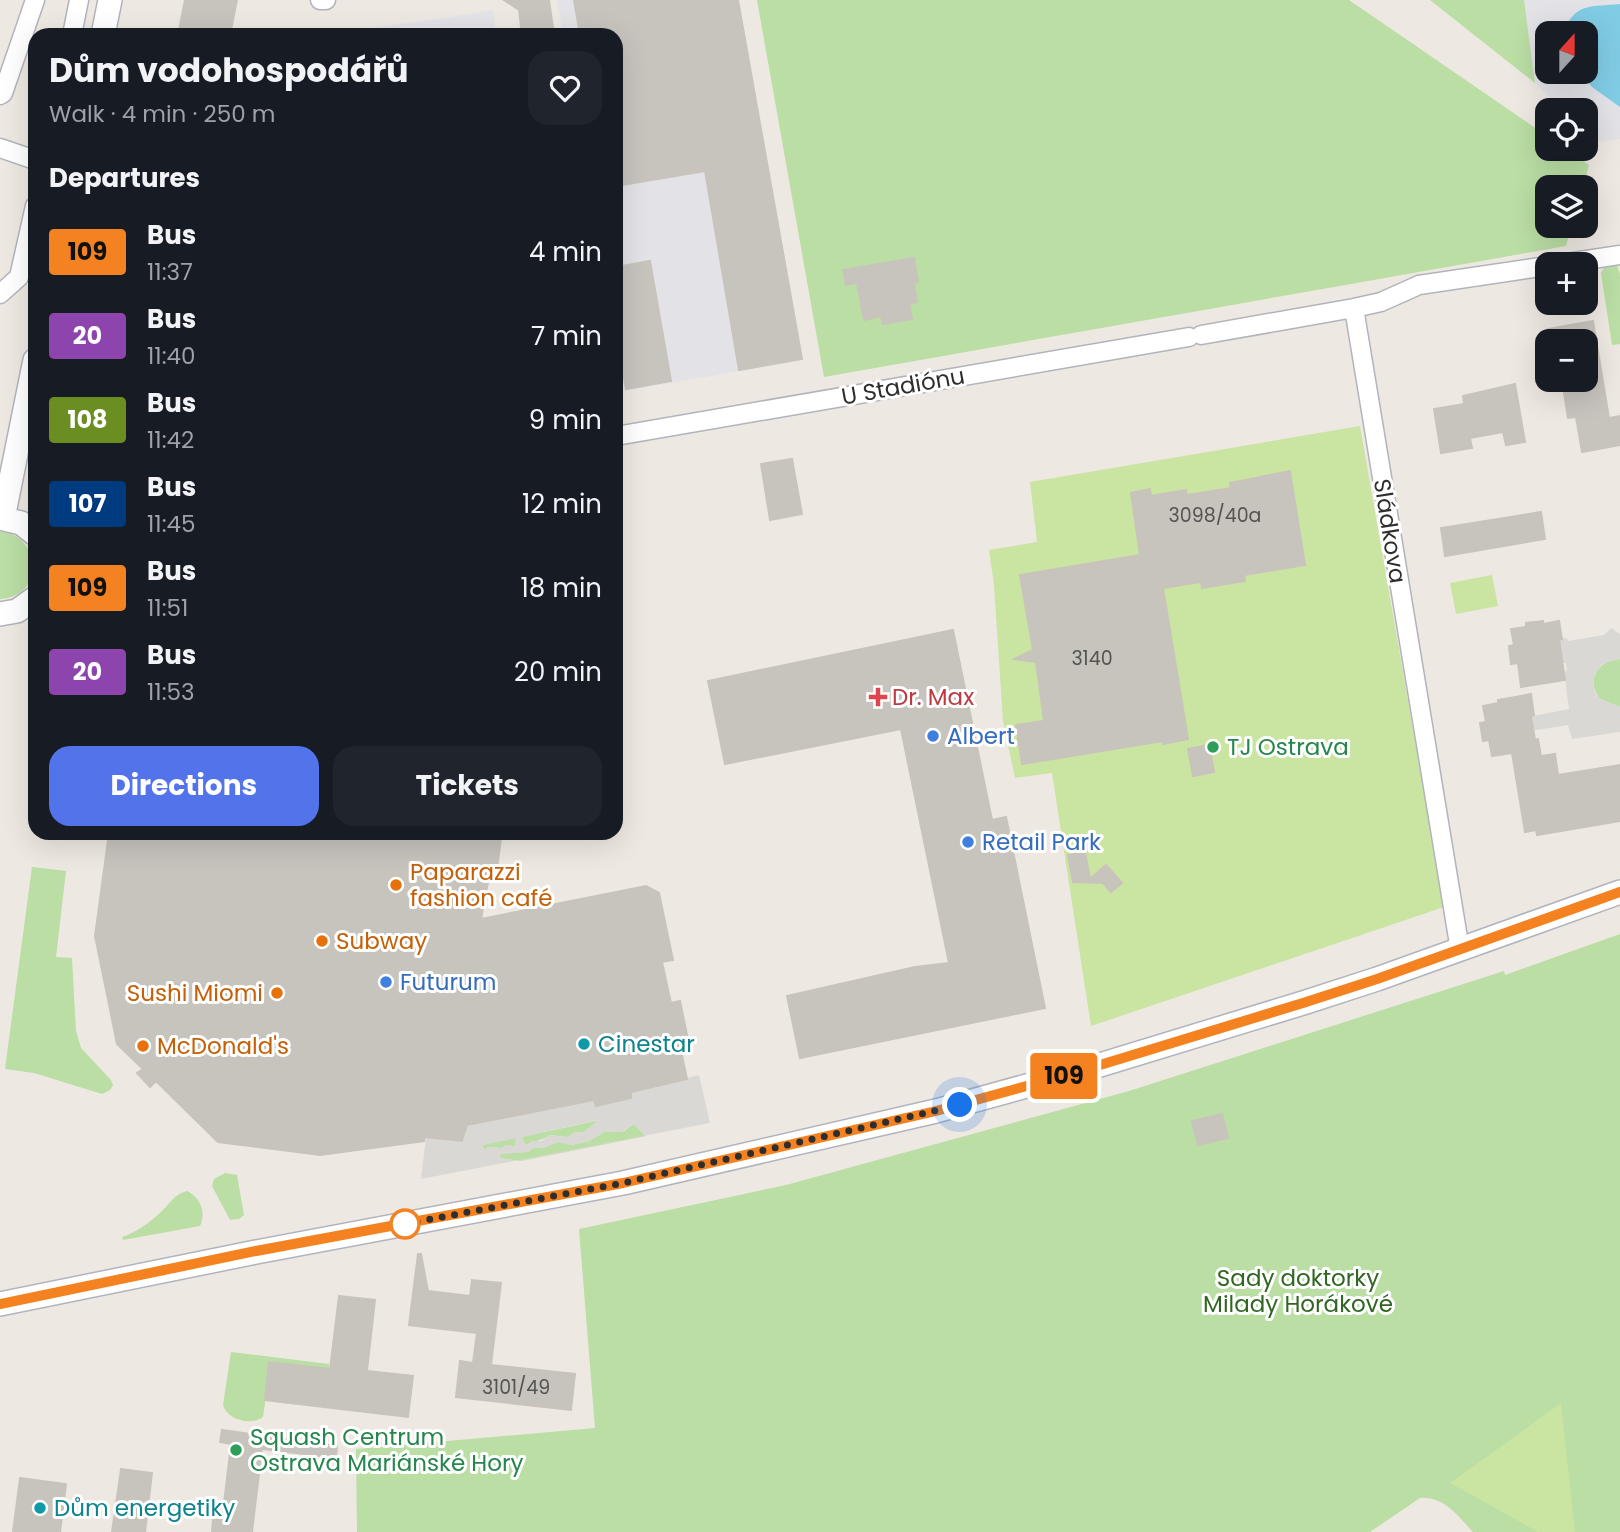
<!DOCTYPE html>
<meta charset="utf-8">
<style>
:root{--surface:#171b24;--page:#20242c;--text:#f1f3f6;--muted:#9ea1a6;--accent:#5373ea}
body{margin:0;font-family:Poppins,sans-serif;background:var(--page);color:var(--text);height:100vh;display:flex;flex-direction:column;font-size:26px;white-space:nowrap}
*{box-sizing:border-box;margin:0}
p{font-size:23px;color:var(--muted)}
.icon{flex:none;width:38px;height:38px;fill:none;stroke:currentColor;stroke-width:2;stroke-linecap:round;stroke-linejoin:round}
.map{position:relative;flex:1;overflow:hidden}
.details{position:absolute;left:28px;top:28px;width:595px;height:812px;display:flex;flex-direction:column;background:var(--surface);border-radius:21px;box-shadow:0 7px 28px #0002}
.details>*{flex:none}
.badge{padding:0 14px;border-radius:5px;font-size:24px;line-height:46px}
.needle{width:46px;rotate:21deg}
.fabs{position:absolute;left:1535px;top:21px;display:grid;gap:14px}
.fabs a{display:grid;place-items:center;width:63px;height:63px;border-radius:14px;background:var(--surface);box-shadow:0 7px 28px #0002;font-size:35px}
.you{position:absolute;width:35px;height:35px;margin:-18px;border:5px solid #fff;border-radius:50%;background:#1a73e8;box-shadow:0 0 0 10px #1a73e833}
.map>.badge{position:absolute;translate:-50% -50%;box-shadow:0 0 0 4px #fff}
h2{padding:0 21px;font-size:26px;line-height:63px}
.round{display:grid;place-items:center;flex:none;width:74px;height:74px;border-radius:21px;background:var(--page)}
.head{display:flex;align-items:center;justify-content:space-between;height:119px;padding:0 21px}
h1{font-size:33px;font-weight:700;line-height:52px}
.action{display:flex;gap:14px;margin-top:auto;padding:14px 21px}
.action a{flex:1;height:80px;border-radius:21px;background:var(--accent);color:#fff;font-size:28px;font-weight:700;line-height:80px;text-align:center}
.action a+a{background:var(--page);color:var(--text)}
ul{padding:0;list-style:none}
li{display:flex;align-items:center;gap:21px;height:84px;padding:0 21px}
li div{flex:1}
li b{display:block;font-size:26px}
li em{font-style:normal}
li .badge{min-width:77px;font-weight:700;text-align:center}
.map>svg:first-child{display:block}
.industrial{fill:#e3e2e7;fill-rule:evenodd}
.green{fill:#badea4}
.pitch{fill:#cae4a1}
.plaza{fill:#dad8d5;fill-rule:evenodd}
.water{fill:#80cce4}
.building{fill:#c7c3bd;stroke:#c9c4bb;stroke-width:2}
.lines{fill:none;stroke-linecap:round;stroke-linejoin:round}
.minor-casing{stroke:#b2b4bc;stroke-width:21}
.tertiary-casing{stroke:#b2b4bc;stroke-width:26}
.minor{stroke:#fff;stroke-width:18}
.tertiary{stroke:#fff;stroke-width:23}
.line-casing{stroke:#fff;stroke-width:16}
.line{stroke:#f58220;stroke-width:10}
.walk{stroke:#2e2e2e;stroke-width:7;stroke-dasharray:0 12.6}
.health-dot{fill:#e0444e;stroke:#fff;stroke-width:2.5}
.shop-dot{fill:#3f7fe0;stroke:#fff;stroke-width:2.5}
.leisure-dot{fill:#2e9e5b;stroke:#fff;stroke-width:2.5}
.food-dot{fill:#e8710a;stroke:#fff;stroke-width:2.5}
.culture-dot{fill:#0f9aa8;stroke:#fff;stroke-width:2.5}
.stop-dot{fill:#fff;stroke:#f58220;stroke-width:3.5}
.labels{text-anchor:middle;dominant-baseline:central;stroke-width:6;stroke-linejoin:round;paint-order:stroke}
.number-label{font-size:19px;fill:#545352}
.street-label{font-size:23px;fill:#2e2e2e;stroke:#fff}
.health-label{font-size:23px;fill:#be3a42;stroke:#fff;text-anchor:start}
.shop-label{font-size:23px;fill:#366cbe;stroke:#fff;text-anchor:start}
.leisure-label{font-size:23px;fill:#27864d;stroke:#fff;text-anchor:start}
.food-label{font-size:23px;fill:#c56008;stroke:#fff;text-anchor:start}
.culture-label{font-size:23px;fill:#0d838f;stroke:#fff;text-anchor:start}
.park-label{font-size:23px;fill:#326623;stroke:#fff}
</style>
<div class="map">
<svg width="1620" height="1532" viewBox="0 0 1620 1532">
<rect width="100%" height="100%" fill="#eee8e2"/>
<path class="industrial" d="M557,0H738L802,360L625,391L616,340V35H563Z
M1524,0H1620V139L1596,142L1586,132V110H1563L1535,83ZM1547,33H1586V72H1547Z
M493,10L496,35H317L445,18Z"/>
<path class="green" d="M757,0H1349L1547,136V149H1566L1589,165L1583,187H1547V226H1572L1566,246L824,377Z
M1430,0H1524L1535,83Z
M1616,262L1620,274V344L1612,345L1601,273L1605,265Z
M0,531C44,537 44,597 0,599Z
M1616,658L1620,659V707L1600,699C1586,681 1596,664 1616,658Z
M32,867L66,871L56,957L72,958L76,1031L81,1048L111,1080L113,1085L110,1090L102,1094L34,1073L5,1069Z
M1620,934V1532H1473C1458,1516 1444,1496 1420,1498L1370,1532H357L356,1449L595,1428L579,1229L786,1185L1129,1091L1504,971L1505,975Z
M600,1120L584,1132H575L568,1137L550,1135C542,1141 534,1140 526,1145L521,1137Z
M634,1124L646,1136L521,1161L500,1158V1153L528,1152L533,1148L559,1142L571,1145L589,1141L604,1132L624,1131Z
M517,1137L515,1146L501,1148L488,1147L484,1150L482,1145Z
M225,1173L237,1175L244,1215L239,1219L230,1220L212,1186L214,1179Z
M187,1191C201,1198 206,1212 200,1226L123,1240L122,1237C137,1232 149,1223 161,1212C169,1204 176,1193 187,1191Z
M231,1352L329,1364V1370L271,1363L263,1417C251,1426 227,1420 223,1405Z"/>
<path class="pitch" d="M1360,426L1444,907L1091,1026L1052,773L1015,778L1003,721L994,585L989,550L1037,542L1030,482Z
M1492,575L1498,606L1456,614L1450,583Z
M1561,1403L1575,1532H1538L1450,1483Z"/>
<path class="plaza" d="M1611,628L1620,634V659L1602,664L1595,673L1593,682L1595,693L1600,699L1620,707V732L1572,739L1568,725L1530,731L1528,717L1569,709L1564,672L1567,671L1566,663H1563L1556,639L1567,638L1568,641L1604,635Z
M699,1075L710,1123L421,1179L427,1128L444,1139L462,1141L466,1133V1125L594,1100L596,1106L631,1098V1092ZM598,1120L584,1132H575L568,1137L550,1135L542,1141H532L526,1145L521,1137ZM634,1124L645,1136L521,1161L500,1158L501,1154L528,1152L533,1148H544L559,1142L571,1145L589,1141L604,1132H621ZM517,1138L515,1146L506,1145L501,1148L487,1147L484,1150L483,1145Z"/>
<path class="water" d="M1620,4V107L1592,87L1579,72H1586V33L1563,32C1576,2 1591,7 1620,4Z"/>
<path class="building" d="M185,0H237L230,35H178Z
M504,0H549L554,35H522L519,10Z
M574,0H738L802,359L739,370L705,171L616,186V35H580Z
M914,258L918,282L914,283L917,302L909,304L912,319L883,324L881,316L864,320L857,283L846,285L843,270Z
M650,261L671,381L626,389L616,334V267Z
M1593,321L1609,418L1620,416V445L1582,452L1576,417L1568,418L1562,380H1586V341H1550L1548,329Z
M1515,384L1525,442L1506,445L1503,432L1470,438L1472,448L1441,453L1434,409L1464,404L1463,396Z
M792,459L802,514L770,520L761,464Z
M1290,471L1305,565L1244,575L1245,581L1202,588L1201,582L1163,588L1188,739L1163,744V741L1022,764L1016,725L1044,721L1036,662L1014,659L1033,650L1020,575L1140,555L1131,493L1150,489L1151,496L1186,490L1187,495L1231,488L1230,483Z
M1541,512L1545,539L1445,556L1441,528Z
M1543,621V624L1559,621L1562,639H1559L1565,680L1521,687L1518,663L1511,664L1509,646L1514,645L1511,629L1526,627V623Z
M953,630L992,820L1006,817L1045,1008L800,1058L787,996L915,967L949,963L901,729L725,764L708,681Z
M1531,694L1534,715L1531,716L1535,740L1538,739L1541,756L1555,754L1558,775L1620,765V821L1537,835L1536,830L1525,832L1512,753L1492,756L1489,740L1483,741L1480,723L1486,722L1483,706L1498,703V700Z
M1209,745L1214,772L1193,776L1188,749Z
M109,833H462L501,838L496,877H489L481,919L646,886L659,893L673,960L662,962L671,1003L680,1001L689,1044L680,1046L687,1079L631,1092V1098L596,1106L594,1100L467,1125L462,1141L425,1137L424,1141L320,1155L218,1142L156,1081L150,1087L137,1073L143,1069L117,1044L95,936Z
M1085,852L1090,879L1106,865L1122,883L1111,892L1103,883L1073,882L1068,855Z
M1222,1114L1228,1138L1198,1145L1192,1121Z
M418,1254H421L428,1291L470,1296L472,1280L501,1283L491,1365L575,1374L571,1410L456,1397L460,1361L473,1363L477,1333L409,1325Z
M339,1296L375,1300L367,1371L413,1376L408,1417L265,1400L269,1362L330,1369Z
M222,1430L337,1446L336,1458L262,1449L252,1532H212L213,1519L222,1520L231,1444L220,1442Z
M121,1469L152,1473L145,1532H112Z
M20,1478L66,1484L60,1532H13Z"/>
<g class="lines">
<defs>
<path id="minor" d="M320,0H326
M72,35L79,0
M0,95L3,93L35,0
M0,148L35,160
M1560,264L1620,255
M0,294L19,277L35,206
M1354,308L1460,950
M1201,335L1354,308L1381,302L1419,285L1547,266
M616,436L1189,337"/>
<path id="tertiary" d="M103,35L110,0
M0,518L21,523L35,534
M3,518L35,360
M0,614L17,611L35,598
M0,1304L256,1252L623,1183L936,1111L1077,1072L1303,1003L1377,979L1620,892"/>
</defs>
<use href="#minor" class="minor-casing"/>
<use href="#tertiary" class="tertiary-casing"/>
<use href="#minor" class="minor"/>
<use href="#tertiary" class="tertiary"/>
</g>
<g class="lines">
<defs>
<path id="line" d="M0,1304L256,1251L623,1183L936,1111L1077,1072L1303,1003L1377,979L1620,892"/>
</defs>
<use href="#line" class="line-casing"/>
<use href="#line" class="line"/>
<path class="walk" d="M405,1224L623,1183L960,1105"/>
</g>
<path class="health-dot" d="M874.5 686.5h7v7h7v7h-7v7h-7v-7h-7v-7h7z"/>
<g class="shop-dot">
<circle cx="933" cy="736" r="7"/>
<circle cx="968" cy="842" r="7"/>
<circle cx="386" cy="982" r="7"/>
</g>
<g class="leisure-dot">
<circle cx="1213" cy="747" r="7"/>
<circle cx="236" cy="1450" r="7"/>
</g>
<g class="food-dot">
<circle cx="396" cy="885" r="7"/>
<circle cx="322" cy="941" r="7"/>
<circle cx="277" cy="993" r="7"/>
<circle cx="143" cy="1046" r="7"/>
</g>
<g class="culture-dot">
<circle cx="584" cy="1044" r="7"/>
<circle cx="40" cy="1508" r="7"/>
</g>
<circle class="stop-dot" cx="405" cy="1224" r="14"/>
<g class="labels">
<g class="number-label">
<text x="1215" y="515">3098/40a</text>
<text x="1092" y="658">3140</text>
<text x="516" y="1387">3101/49</text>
</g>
<g class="street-label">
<text transform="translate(903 386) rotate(-10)">U Stadiónu</text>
<text transform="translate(1390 531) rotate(81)">Sládkova</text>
</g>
<g class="health-label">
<text x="892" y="697">Dr. Max</text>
</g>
<g class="shop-label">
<text x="947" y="736">Albert</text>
<text x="982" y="842">Retail Park</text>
<text x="400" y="982">Futurum</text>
</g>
<g class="leisure-label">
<text x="1227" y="747">TJ Ostrava</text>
<text x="250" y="1437">Squash Centrum<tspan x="250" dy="26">Ostrava Mariánské Hory</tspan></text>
</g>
<g class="food-label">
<text x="410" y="872">Paparazzi<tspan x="410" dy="26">fashion café</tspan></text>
<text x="336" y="941">Subway</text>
<text x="263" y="993" text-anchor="end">Sushi Miomi</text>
<text x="157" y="1046">McDonald's</text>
</g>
<g class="culture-label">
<text x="598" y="1044">Cinestar</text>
<text x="54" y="1508">Dům energetiky</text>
</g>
<g class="park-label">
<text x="1298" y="1278">Sady doktorky<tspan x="1298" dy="26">Milady Horákové</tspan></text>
</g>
</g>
</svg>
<div class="fabs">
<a><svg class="needle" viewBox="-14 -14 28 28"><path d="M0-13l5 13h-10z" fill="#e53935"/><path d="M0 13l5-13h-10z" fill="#9ea1a6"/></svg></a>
<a><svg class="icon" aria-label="locate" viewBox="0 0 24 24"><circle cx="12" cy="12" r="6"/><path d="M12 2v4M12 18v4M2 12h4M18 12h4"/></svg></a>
<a><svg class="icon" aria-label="layers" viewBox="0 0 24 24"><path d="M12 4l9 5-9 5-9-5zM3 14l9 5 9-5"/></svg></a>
<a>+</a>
<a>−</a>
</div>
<div class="you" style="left:960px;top:1105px"></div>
<b class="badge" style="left:1064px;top:1076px;background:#f58220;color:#111">109</b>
<section class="details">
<div class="head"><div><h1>Dům vodohospodářů</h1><p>Walk · 4 min · 250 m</p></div><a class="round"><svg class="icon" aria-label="heart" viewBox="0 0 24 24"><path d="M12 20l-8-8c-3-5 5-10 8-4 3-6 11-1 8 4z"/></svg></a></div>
<h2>Departures</h2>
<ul>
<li><span class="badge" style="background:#f58220;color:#111">109</span><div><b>Bus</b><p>11:37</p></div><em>4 min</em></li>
<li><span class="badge" style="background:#8e44ad;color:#fff">20</span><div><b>Bus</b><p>11:40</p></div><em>7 min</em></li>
<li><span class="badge" style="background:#6b8e23;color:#fff">108</span><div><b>Bus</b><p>11:42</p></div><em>9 min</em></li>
<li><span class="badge" style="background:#003b80;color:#fff">107</span><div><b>Bus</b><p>11:45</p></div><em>12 min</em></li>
<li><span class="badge" style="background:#f58220;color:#111">109</span><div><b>Bus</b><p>11:51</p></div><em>18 min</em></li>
<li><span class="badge" style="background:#8e44ad;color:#fff">20</span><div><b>Bus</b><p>11:53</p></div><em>20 min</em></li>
</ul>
<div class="action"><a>Directions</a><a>Tickets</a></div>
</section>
</div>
